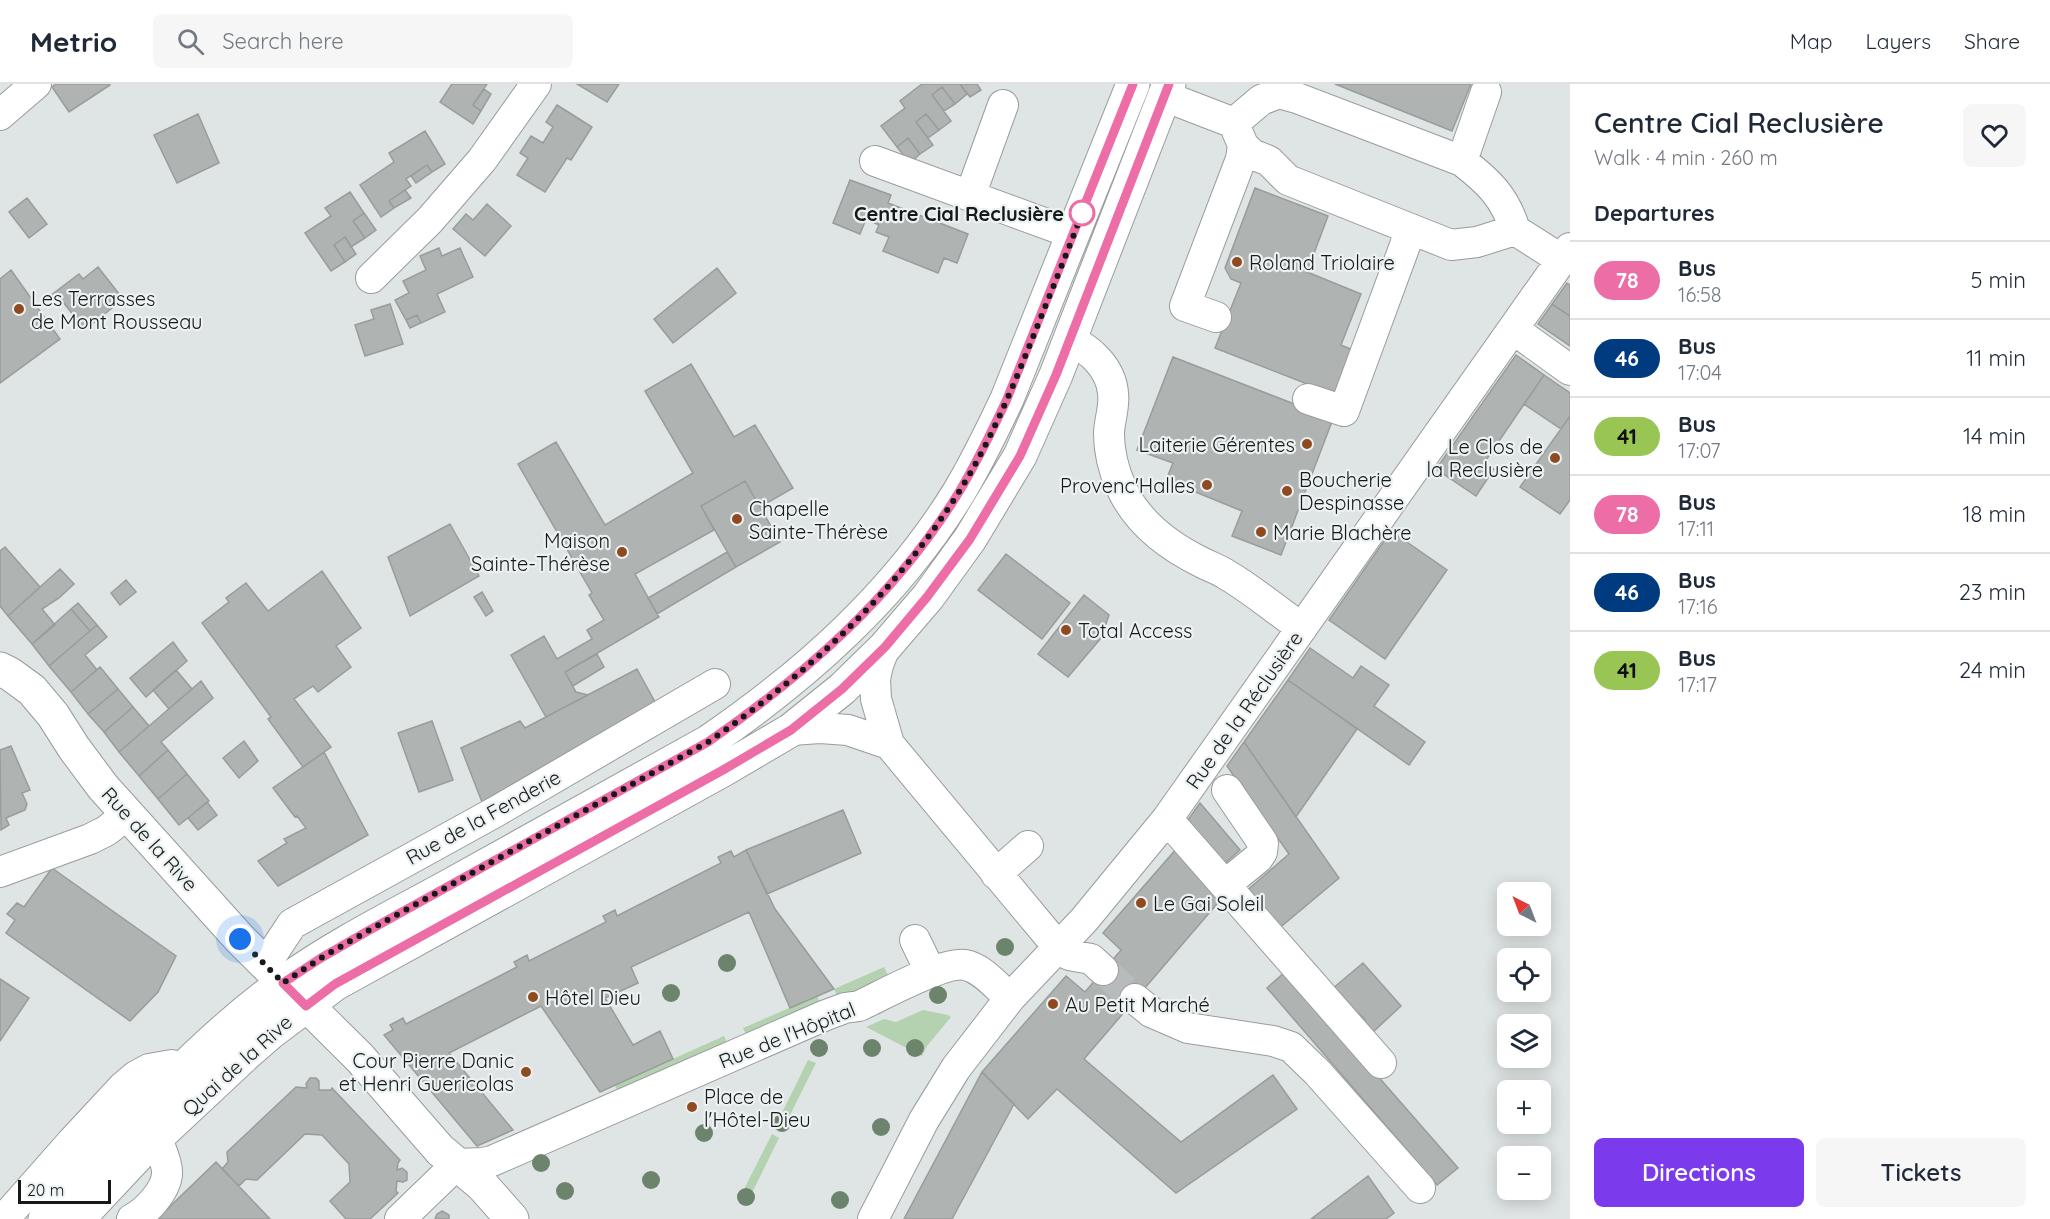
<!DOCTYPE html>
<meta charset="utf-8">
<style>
:root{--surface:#fff;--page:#f6f6f7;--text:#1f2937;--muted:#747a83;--line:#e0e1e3;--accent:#7c3aed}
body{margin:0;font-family:Quicksand,sans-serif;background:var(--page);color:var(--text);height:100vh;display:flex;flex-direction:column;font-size:22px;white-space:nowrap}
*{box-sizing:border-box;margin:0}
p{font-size:20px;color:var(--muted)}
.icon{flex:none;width:33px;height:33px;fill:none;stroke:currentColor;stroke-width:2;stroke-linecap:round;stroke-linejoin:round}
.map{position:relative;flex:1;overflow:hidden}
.panel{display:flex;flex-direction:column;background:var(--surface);width:480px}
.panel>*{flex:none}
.badge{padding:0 12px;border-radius:20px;font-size:21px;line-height:39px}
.needle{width:39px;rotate:318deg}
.tools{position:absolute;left:1497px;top:798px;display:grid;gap:12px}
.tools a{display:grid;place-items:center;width:54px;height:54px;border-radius:9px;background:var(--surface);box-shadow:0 3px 15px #0003;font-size:30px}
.scale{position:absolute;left:18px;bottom:15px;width:93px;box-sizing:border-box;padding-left:6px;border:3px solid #171919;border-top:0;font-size:16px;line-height:21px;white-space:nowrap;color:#171919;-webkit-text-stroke:4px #ecf1f2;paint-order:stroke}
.you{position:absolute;width:30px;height:30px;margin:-15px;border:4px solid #fff;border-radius:50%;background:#1a73e8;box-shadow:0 0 0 9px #1a73e833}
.map>.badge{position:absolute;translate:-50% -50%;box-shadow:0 0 0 3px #fff}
h2{padding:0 24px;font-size:22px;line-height:54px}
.round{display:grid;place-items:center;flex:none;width:63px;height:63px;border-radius:9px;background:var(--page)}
.headline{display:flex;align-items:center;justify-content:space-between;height:102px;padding:0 24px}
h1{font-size:28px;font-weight:600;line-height:45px}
.primary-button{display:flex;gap:12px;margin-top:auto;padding:12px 24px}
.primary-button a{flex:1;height:69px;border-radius:9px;background:var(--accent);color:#fff;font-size:24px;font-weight:600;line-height:69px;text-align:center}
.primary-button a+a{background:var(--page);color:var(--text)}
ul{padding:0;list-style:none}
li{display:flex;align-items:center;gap:18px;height:78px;padding:0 24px;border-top:2px solid var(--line)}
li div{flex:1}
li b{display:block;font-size:22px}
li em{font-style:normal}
li .badge{min-width:66px;font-weight:700;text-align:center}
header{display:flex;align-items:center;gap:36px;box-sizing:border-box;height:84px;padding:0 30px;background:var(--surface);border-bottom:2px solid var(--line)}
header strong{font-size:28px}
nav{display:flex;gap:33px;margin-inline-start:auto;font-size:21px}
.search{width:420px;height:54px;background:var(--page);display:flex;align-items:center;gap:15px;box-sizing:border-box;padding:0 21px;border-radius:9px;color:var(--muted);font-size:22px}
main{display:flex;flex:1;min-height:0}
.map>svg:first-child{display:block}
.green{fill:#b5d2b0}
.building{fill:#afb3b2;stroke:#989d9b;stroke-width:1.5}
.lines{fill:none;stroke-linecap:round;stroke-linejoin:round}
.minor-tunnel{stroke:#b7bbbb;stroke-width:30;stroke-dasharray:30 15;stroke-linecap:butt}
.minor-casing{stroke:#989c9d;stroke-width:32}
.major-casing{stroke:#989c9d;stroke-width:35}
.minor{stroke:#fff;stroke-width:30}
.major{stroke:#fff;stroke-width:33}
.tree{fill:#6c846b}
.line-casing{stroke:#fff;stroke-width:14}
.line{stroke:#ed6ea7;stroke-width:9}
.walk{stroke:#171919;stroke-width:6;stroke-dasharray:0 10.8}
.stop-dot{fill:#fff;stroke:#ed6ea7;stroke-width:3}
.poi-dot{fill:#8f4a20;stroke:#ecf1f2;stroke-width:2}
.labels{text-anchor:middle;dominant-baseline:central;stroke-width:4.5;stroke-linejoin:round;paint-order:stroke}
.stop-label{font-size:20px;font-weight:bold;fill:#171919;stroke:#ecf1f2;text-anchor:end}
.poi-label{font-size:20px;fill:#171919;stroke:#ecf1f2;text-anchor:start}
.street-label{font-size:20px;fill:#171919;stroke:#ecf1f2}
</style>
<header>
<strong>Metrio</strong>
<div class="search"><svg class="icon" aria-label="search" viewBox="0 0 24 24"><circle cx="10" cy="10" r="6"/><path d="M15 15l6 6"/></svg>Search here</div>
<nav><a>Map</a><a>Layers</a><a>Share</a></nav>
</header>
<main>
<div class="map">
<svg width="1570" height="1135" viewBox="0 0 1570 1135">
<rect width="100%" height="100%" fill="#dfe4e4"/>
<path class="green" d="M884,883L890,895L840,918L834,905Z
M817,912L823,925L749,957L743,944Z
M923,926L948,931L951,933L927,962L922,972L866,943L884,935L896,938Z
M724,952L730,965L620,1014L615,1001Z
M808,976L816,979L783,1045L776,1041Z
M772,1050L779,1054L747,1119L739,1115Z"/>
<path class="building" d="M56,0H110V1L69,28L52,3Z
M452,0H487L473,21L481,27L473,40L440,18Z
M577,0H619L607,18Z
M922,0H960L967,10L955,20L942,3L932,11L951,37L939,46L926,30L916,38L933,61L920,70L908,54L897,63L881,42L905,24L900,17Z
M960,0H977L981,6L970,13Z
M1335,0H1471L1452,47Z
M942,3L955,20L944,27L932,11Z
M484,5L491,10L481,27L473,21Z
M557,21L592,43L571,76L567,74L545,108L517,91L528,74L520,69L531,52L543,59L553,43L546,38Z
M198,30L219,79L177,99L154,51Z
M926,30L939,46L928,54L916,38Z
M425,47L445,80L432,88L427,81L406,95L411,102L389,117L394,124L381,133L360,101L394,78L389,69Z
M908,54L920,70L910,79L897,63Z
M427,81L432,88L416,99L411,92Z
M850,96L891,111L888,119L968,150L957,179L944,174L938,189L883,167L889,153L876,148L879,141L866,135L860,150L833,139Z
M1255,104L1328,132L1307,188L1361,210L1341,261L1355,267L1338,312L1215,264L1241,199L1231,195L1225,184Z
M405,106L411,114L394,124L389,117Z
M350,108L364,129L353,137L365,154L351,163L345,153L334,161L345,178L331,187L305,149L331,132L325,124Z
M27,114L47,140L29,154L9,128Z
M487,120L511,142L485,172L453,145L466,130L473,136Z
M364,129L376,146L365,154L353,137Z
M345,153L356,170L345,178L334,161Z
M439,164L442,172L460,164L473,193L437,210L445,228L421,239L417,231L406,236L395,216L409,209L403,197L426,186L420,172Z
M98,183L123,215L85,246L63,218L56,222L50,212L79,190L83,195Z
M717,184L736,209L673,259L654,235Z
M11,186L60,255L0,299V195Z
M1567,199L1570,201V232L1552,220Z
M390,220L403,260L365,272L355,241L374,235L371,226Z
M1552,220L1570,232V262L1538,240Z
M417,231L421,239L410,244L406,236Z
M1516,271L1544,291L1484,379L1494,385L1476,412L1436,385Z
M1173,273L1333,335L1281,471L1232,452L1242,427L1166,396L1173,379L1137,366Z
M691,280L734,353L755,341L793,404L760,423L745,397L701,422L714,446L635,490L659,533L565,588L576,608L588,611L546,633L511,571L544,552L557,575L592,555L587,546L604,536L589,511L592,509L518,380L556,358L605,441L693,389L645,307Z
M1544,291L1570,309V332L1561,345L1524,320Z
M1570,332V416L1560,430L1520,403Z
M745,397L780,458L736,483L701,422Z
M450,440L479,492L410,532L388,473Z
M1391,447L1447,486L1385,575L1329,536Z
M5,463L40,503L8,532L0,522V467Z
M727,468L736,483L657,530L648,514Z
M1006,470L1070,519L1042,555L978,506Z
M60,485L74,500L59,514L42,525L55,541L32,560L8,532Z
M322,487L361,544L336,562L351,583L318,608L313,602L294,615L331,663L303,683L268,635L271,633L202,539L229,518L226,514L246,499L268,527Z
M126,496L136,508L120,521L111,509Z
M482,508L493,527L486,532L474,513Z
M1084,511L1109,531L1101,554L1068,593L1038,570Z
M78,519L97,541L90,547L71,525Z
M71,525L90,547L49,582L32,560Z
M97,541L107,553L85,571L97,586L71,608L49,582Z
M173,558L187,577L146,613L130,594Z
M1310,564L1353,594L1361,582L1389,601L1374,622L1425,658L1409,681L1288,596Z
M597,570L604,583L573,602L565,588Z
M100,583L118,605L88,630L71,608Z
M637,585L655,618L482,718L461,664L520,637L525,644Z
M176,586L192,605L169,625L153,606Z
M1288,596L1357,645L1296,733L1244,658Z
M201,597L213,614L161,658L168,666L139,692L119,668Z
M118,605L133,623L104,648L88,630Z
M133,623L149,642L119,668L104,648Z
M432,637L453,696L419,708L398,649Z
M244,657L258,677L239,694L223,674Z
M1244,658L1339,794L1277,846L1245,808L1289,770L1227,682Z
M11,662L30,706L22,709L27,720L25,726L6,734L9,741L1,746L0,666Z
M168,666L187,690L158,715L139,692Z
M324,668L368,751L278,802L258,777L287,759L284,755L306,744L297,732L295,733L273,704Z
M187,690L209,717L179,741L158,715Z
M207,718L217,731L198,746L188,734Z
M1200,719L1240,766L1222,782L1185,740Z
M843,726L861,769L767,810L746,766Z
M1178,763L1222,814L1084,975L1181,1058L1273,991L1297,1025L1176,1109L1057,1005L1028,1035L982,988L1066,892L1085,908L1121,866L1103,849Z
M746,766L775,825L834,905L790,924L749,828L631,883L638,899L605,914L633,961L660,947L673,975L600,1008L541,922L449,969L513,1046L477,1062L384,951L393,946L390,941L403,934L406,940L517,883L514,878L527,871L529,877L606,838L603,832L615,826L617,832L721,779L718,773L731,767L734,773Z
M52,784L176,872L158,908L130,937L6,849L15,836L7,830L17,819L24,823Z
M1363,879L1401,922L1372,949L1364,940L1365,935L1358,929L1356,932L1332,905Z
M1286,887L1458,1084L1437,1101L1267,904Z
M0,895L29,914L0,957Z
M982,988L1014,1020L952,1135H904Z
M310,994H316L319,997V1006H331L332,1004L400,1076L398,1079L397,1086L402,1084L407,1088V1096L403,1098L397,1097L396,1107L398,1109L370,1135H346L330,1117L350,1098L349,1080L322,1051L305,1050L257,1096L246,1095L239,1102L222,1085L228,1078L227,1068L296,1003L307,1004L306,1000Z
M216,1078L270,1135H157Z
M1368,1092L1394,1129L1386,1135H1311Z
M442,1127L449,1131V1135H435L437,1130Z"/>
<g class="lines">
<path class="minor-tunnel" d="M1103,886L1135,915"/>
<defs>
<path id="minor" d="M1164,12L1234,39L1261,16L1279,9L1297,14L1462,77C1489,98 1505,113 1515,146L1562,176
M0,31L36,0
M1243,61L1252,70L1269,77L1288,96L1451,161L1477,158L1515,146
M875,77L1074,150
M1462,77L1486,8
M970,112L1003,21
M371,194L430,136L482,76L536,0
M1216,233L1185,222L1241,75L1243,61L1237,47
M1513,245L1570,286
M1069,256C1091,265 1111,285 1113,309C1115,323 1109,337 1109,350C1109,368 1114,387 1121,403C1137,439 1168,462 1203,479C1211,483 1220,486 1227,491C1253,506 1277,527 1302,544
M1308,315L1344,327L1411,145
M885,563L878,581L875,595L876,615L889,660L1048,851L1069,871L1091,875L1103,886
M791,646L820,644L848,646L889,660
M1167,735L1381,979
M0,788L90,755L106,747L127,731
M996,790L1028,762
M1225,801L1258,774L1262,768L1263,759L1227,706
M915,856L931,889
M265,881L292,840L497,727L715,600
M1135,915L1151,928L1188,944L1273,957L1291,963L1317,988L1420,1104
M4,1135L71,1059L123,1003L136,992L149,985L172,981L181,987
M132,1135C146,1128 165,1108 167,1091C168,1080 160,1064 157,1054
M400,1135L457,1080L483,1079L492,1077L826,931L845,924L859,922C881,912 944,877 965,881C982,884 997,903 1010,914
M873,1135L924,1036L956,984L1010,914L1084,836L1167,735L1570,164"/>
<path id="major" d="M0,585L10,590L32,606L53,631L74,664L103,703L240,855L360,974L440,1066L482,1101L512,1135
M45,1135C119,1051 192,965 283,899C334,862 392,833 447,803C534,755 621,707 708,658C806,591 896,511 959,408C977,378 992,347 1007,315L1133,0
M78,1135L138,1071L247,969L270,949L335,900L723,686L791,646L842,605L885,563L928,513L970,455L1020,372L1056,291L1169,0"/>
</defs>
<use href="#minor" class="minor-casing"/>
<use href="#major" class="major-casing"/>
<use href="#minor" class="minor"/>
<use href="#major" class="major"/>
</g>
<g class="tree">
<circle cx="1005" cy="863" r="9"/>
<circle cx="727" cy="879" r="9"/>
<circle cx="671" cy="909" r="9"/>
<circle cx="938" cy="911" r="9"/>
<circle cx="819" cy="964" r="9"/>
<circle cx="872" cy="964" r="9"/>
<circle cx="915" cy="964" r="9"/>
<circle cx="782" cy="1039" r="9"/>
<circle cx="881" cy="1043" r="9"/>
<circle cx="704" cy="1049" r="9"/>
<circle cx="541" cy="1079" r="9"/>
<circle cx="651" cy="1096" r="9"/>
<circle cx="565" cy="1107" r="9"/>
<circle cx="746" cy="1113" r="9"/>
<circle cx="840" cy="1116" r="9"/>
</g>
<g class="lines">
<defs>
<path id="line" d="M1133,0L1007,315C992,347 977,378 959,408C896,511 806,590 708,658L366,848L321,874L283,899L306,922L335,900L723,686L791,646L842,605L885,563L927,513L970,455L1020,372L1056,291L1169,0"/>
</defs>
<use href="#line" class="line-casing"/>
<use href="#line" class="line"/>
<path class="walk" d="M240,855L283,899L321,874L366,848L708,658C808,589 892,513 957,411C991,358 1014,300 1037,243C1052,205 1068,167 1082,129"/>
</g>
<circle class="stop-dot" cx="1082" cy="129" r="12"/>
<g class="poi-dot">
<circle cx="1237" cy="178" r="6"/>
<circle cx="19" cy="225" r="6"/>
<circle cx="1307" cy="360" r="6"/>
<circle cx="1555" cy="374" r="6"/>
<circle cx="1207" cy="401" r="6"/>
<circle cx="1287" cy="407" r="6"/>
<circle cx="737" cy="435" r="6"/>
<circle cx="1261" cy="448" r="6"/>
<circle cx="622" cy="468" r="6"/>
<circle cx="1066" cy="546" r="6"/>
<circle cx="1141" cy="819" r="6"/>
<circle cx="533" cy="913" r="6"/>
<circle cx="1053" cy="920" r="6"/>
<circle cx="526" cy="988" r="6"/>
<circle cx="692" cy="1023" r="6"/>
</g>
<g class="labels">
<g class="stop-label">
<text x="1064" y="129">Centre Cial Reclusière</text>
</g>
<g class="poi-label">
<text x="1249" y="178">Roland Triolaire</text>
<text x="31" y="214">Les Terrasses<tspan x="31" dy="23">de Mont Rousseau</tspan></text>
<text x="1295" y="360" text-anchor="end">Laiterie Gérentes</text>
<text x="1543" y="362" text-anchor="end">Le Clos de<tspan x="1543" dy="23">la Reclusière</tspan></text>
<text x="1299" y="395">Boucherie<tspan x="1299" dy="23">Despinasse</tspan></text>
<text x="1195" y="401" text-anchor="end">Provenc'Halles</text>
<text x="749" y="424">Chapelle<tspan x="749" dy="23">Sainte-Thérèse</tspan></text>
<text x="1273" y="448">Marie Blachère</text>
<text x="610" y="456" text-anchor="end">Maison<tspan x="610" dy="23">Sainte-Thérèse</tspan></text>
<text x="1078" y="546">Total Access</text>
<text x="1153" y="819">Le Gai Soleil</text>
<text x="545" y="913">Hôtel Dieu</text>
<text x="1065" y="920">Au Petit Marché</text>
<text x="514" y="976" text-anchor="end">Cour Pierre Danic<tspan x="514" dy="23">et Henri Guericolas</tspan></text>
<text x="704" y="1012">Place de<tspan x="704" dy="23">l'Hôtel-Dieu</tspan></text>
</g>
<g class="street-label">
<text transform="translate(1244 626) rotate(-55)">Rue de la Réclusière</text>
<text transform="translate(483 733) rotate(-29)">Rue de la Fenderie</text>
<text transform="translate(150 755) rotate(48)">Rue de la Rive</text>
<text transform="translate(787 951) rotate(-22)">Rue de l'Hôpital</text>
<text transform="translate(237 981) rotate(-42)">Quai de la Rive</text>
</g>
</g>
</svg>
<div class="tools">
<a><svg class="needle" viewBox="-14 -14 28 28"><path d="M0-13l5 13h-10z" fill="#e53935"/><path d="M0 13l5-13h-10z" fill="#747a83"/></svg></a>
<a><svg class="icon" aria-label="locate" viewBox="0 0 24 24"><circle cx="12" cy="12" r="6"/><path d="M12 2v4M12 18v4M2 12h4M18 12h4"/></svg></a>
<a><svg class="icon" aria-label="layers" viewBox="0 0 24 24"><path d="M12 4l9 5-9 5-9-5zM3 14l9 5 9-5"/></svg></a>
<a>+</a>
<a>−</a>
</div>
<div class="scale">20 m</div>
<div class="you" style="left:240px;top:855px"></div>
</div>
<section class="panel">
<div class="headline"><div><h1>Centre Cial Reclusière</h1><p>Walk · 4 min · 260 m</p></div><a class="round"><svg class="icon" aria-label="heart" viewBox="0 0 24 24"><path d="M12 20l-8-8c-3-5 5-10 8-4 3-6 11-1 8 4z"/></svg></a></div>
<h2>Departures</h2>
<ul>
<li><span class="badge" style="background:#ed6ea7;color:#fff">78</span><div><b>Bus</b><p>16:58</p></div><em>5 min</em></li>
<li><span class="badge" style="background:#003b80;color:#fff">46</span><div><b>Bus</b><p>17:04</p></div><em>11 min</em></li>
<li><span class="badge" style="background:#99c555;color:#111">41</span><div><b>Bus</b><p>17:07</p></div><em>14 min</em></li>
<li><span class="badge" style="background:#ed6ea7;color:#fff">78</span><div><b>Bus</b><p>17:11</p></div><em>18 min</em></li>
<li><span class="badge" style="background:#003b80;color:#fff">46</span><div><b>Bus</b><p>17:16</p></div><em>23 min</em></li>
<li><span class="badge" style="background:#99c555;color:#111">41</span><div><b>Bus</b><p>17:17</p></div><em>24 min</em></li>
</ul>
<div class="primary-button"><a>Directions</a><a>Tickets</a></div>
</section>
</main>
